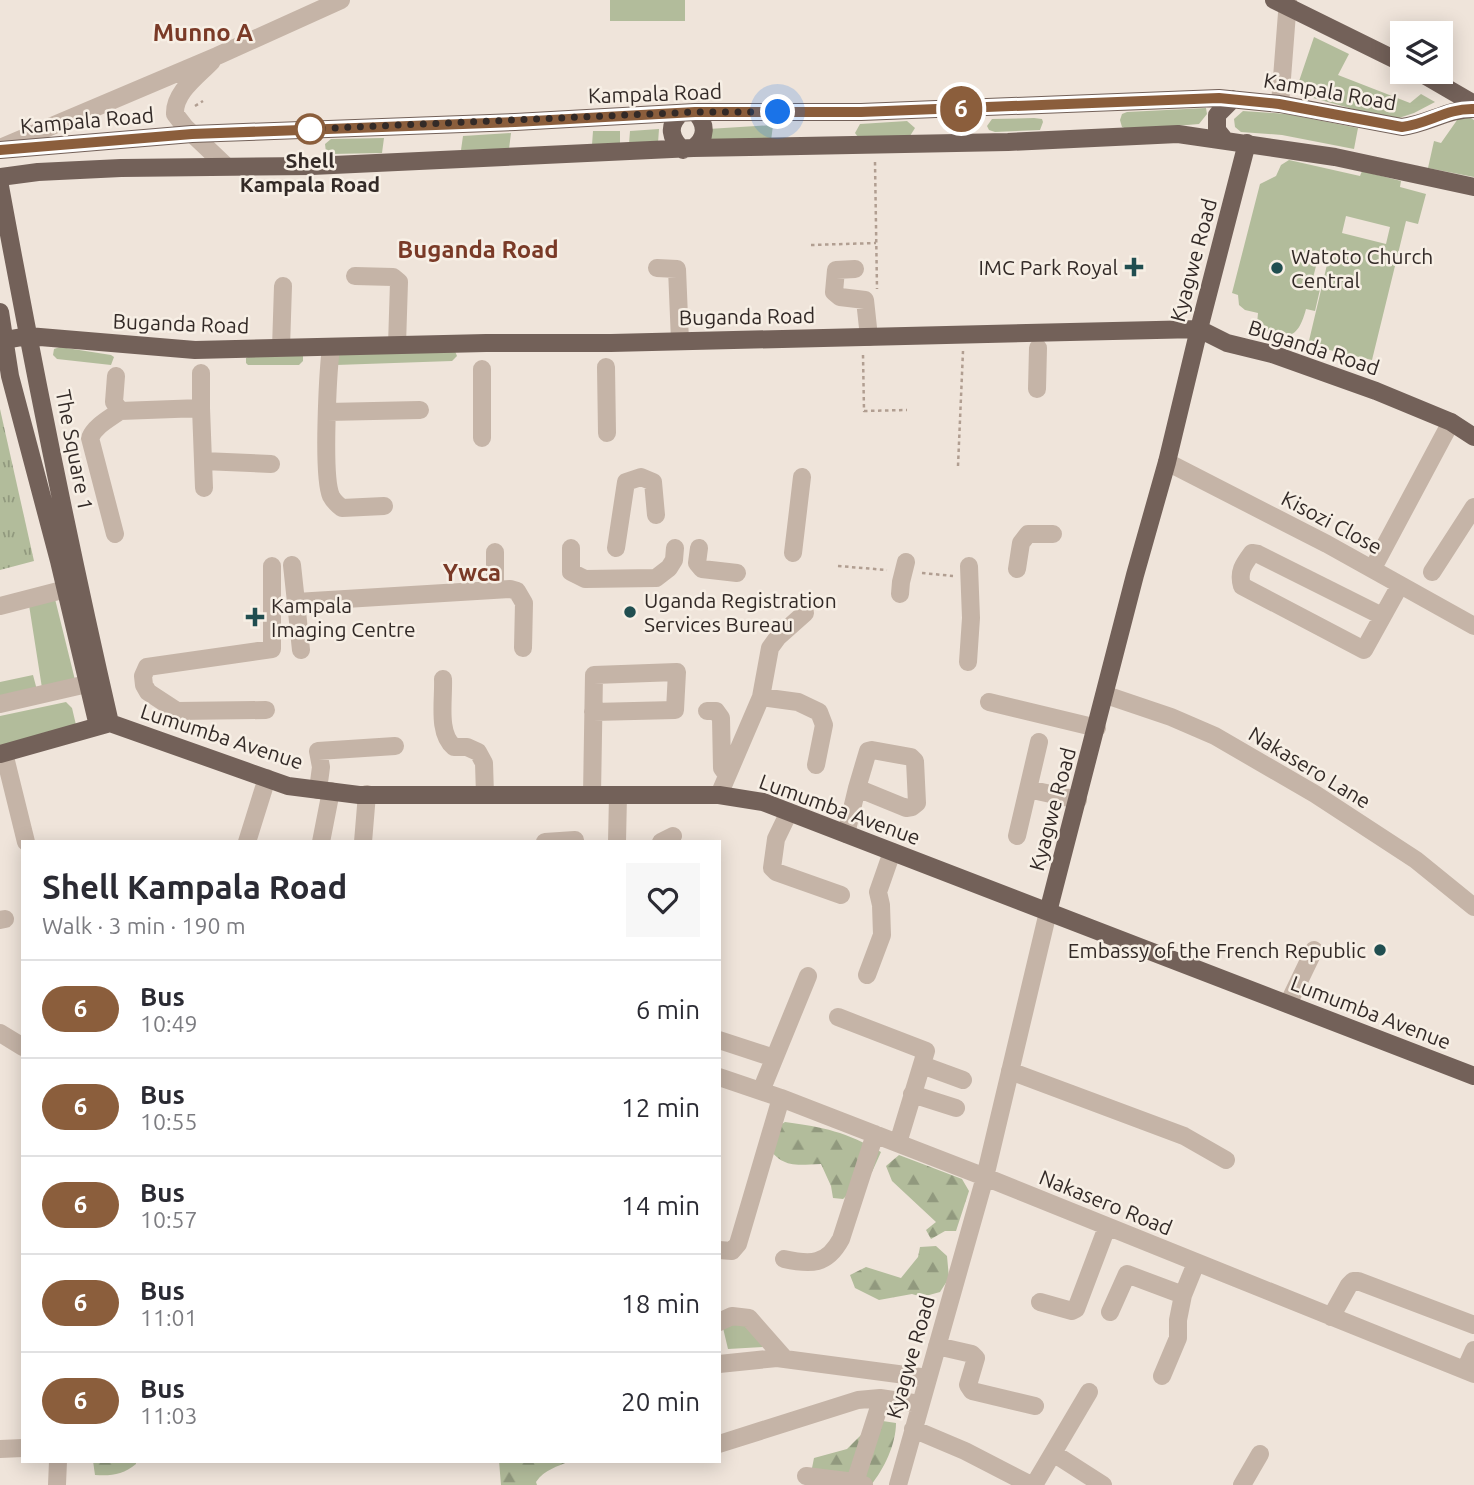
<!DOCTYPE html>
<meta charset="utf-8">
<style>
:root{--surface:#fff;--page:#f7f7f7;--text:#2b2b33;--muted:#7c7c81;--line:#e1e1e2}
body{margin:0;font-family:Ubuntu,sans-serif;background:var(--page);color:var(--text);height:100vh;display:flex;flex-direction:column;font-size:26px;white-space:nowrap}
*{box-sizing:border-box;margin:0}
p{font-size:23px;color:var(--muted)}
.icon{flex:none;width:38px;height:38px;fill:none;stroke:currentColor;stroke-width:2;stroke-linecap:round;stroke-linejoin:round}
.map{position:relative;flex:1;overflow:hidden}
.details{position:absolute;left:21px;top:840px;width:700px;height:623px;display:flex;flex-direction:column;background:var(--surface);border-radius:0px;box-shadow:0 4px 18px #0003}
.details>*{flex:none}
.badge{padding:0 14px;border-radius:23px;font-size:24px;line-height:46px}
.buttons{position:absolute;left:1390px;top:21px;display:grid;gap:14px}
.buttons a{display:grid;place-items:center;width:63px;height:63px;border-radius:0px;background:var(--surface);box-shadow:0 4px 18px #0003;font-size:35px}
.you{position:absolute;width:35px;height:35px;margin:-18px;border:5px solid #fff;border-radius:50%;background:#1a73e8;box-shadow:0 0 0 10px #1a73e833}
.map>.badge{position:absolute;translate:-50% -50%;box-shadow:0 0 0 4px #fff}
.round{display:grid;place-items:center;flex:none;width:74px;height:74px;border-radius:0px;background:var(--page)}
.overview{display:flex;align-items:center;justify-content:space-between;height:119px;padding:0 21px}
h1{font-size:33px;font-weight:700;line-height:52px}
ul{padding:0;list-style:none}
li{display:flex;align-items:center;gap:21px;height:98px;padding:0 21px;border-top:2px solid var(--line)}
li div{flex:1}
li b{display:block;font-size:26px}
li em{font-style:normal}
li .badge{min-width:77px;font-weight:700;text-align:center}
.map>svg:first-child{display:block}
.green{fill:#b2bc9b;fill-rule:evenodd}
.forest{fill:url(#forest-firs)}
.park{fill:url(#park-tufts)}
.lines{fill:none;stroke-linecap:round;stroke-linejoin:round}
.path{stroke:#b19e91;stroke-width:2.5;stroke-dasharray:3.5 3.5;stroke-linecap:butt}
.minor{stroke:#c5b4a7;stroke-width:18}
.major{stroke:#736159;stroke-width:18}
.line-casing{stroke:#fff;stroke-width:16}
.line{stroke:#8b5e3c;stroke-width:10}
.walk{stroke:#332a27;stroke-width:7;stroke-dasharray:0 12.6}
.stop-dot{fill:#fff;stroke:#8b5e3c;stroke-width:3.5}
.poi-dot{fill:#204e50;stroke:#f7efe5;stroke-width:2.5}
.labels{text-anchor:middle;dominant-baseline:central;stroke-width:5;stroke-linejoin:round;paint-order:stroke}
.street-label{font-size:21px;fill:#332a27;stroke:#f7efe5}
.stop-label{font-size:21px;font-weight:bold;fill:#332a27;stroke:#f7efe5}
.poi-label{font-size:21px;fill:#332a27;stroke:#f7efe5;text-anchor:start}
.quarter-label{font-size:24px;font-weight:bold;fill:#7a3a27;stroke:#f7efe5}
</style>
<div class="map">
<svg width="1474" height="1485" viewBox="0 0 1474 1485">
<defs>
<pattern id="forest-firs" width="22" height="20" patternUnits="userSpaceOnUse" patternTransform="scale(1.75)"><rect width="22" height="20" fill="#b2bc9b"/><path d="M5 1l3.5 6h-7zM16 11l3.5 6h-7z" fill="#91997e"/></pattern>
<pattern id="park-tufts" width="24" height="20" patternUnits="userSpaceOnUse" patternTransform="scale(1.75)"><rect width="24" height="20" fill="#b2bc9b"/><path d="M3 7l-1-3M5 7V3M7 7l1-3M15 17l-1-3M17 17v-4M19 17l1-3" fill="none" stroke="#91997e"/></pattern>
</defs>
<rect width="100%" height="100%" fill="#efe4da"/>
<path class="green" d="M610,0H685V21H610Z
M1314,37L1349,54L1338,75L1410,103L1421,94L1435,102L1414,113L1393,120L1295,93Z
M1206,108L1207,114L1199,124L1129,130L1122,127L1120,120L1122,114L1127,112Z
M1243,111L1287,114L1358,128L1354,149L1282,135L1241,132L1235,127L1234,119Z
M1462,113L1474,120V177L1428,168L1434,141L1441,143Z
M1034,118L1042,119L1043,122L1040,130L995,132L989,130L987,126L992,119Z
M907,121L915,128L910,136L858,137L855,133L860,124Z
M773,125L771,141H707L708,129Z
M659,129L658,143L629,144L630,131Z
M593,131H620V144L592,145Z
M511,133L509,149L461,150L463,136Z
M384,138L382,153L331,154L326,152L325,144L331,139Z
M1289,160L1360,176L1362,171L1401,181L1400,187L1426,194L1418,224L1406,221L1372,360L1308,345L1330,252L1320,250L1312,282L1321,285L1315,311L1306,309C1298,339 1288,341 1260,328L1257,324L1258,313L1245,310L1239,305L1238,295L1232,293L1260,184L1276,176L1281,165ZM1346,216L1390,227L1386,244L1342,233Z
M60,347L111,355L114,357L111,365L57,359L53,355L54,349Z
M455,351L457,356L452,361L336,365V354Z
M299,354L303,356V361L299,365H248L246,363V358L250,356Z
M55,599L75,680L42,688L29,605Z
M33,675L37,690L0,698V682Z
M66,702L72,708L76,725L0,746V716Z
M735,1324L756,1325L763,1347L728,1349L723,1328Z"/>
<path class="forest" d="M785,1122C824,1127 846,1132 881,1152L872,1172L843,1199L833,1198L831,1186L821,1164C787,1166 782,1167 760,1138Z
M899,1155L962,1179L969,1191L956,1231H945L931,1239L926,1230L936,1222L892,1181L886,1166Z
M936,1246L947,1256L949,1278L940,1292L922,1297L912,1294L879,1300L855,1288L850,1275L866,1267L901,1278L918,1257L920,1247Z
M876,1420L896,1423C896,1444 884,1469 871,1485L811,1473L814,1458L847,1449Z
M93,1461H136V1464C123,1475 111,1476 95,1475Z
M499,1461H570C557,1467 545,1469 536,1482L537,1485H501Z"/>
<path class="park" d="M0,409L34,561L0,570Z"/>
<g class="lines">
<path class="path" d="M195,106L203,101
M875,162L877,289
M811,245L876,243
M863,355L864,411L907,410
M958,466L963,351
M838,566L887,570
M922,573L953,576"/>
<path class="minor" d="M212,61C198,76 174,92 175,114L185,127L226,166
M1280,104L1288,0
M0,148L217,56L341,0
M657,268L677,269L680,341
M855,269L836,270L834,292L840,297L865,300L869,337
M355,276L393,277L399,282L397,345
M331,347C328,372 322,476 331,496C333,500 338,505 342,508L384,506
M281,348L283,286
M606,367L607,433
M116,376L114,402L120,411L201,408L204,488
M1037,389L1038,348
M201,408V373
M327,412L420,410
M482,438V369
M203,461L271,464
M1167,462L1327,544L1474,626
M115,534L90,438C95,426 109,419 120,411
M571,548V572L585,579L656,578L669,568L674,560L675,548
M616,548L626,482L641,477L653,482L656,515
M699,548L697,563L702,569L737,573
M793,553L802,477
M292,565L296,602L510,589L517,591L524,603L523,648
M1373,568L1451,422
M1017,569L1021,543L1028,534H1053
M1432,572L1474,507
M495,590V552
M900,594L901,582L906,562
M296,602L301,650
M0,606L66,589
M1382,616L1258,554L1252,553C1243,565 1238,572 1242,586L1364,650L1400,585
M968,662L971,618L969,566
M443,679C444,700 437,733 454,747H467L478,752L484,763L485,795
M1106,695L1171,717L1215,736L1315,794L1416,860L1474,907
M761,697L798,702L819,712L824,725L816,765
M989,702L1097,728
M0,704L100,681
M266,710L177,711L148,692L144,685L143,676L147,667L272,649V566
M707,711H716L721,718L722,768L727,775
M4,753L26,842
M1028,789L1039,742
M318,790L321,767L318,751L395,746
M592,795L594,675L677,672L675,710L593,712
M719,795L761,697L770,648L778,637L805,613
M789,812L776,839L772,868L776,872L841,895
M846,834L857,788L868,751L872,750L911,757L915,761L917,803L912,807L906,808L857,788
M1017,836L1028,789L1078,800
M247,842L267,778
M321,842L331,791
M363,842L367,794
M545,842L575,840
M617,842L618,795
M661,842L673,836
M0,920L5,919
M867,975L882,935L881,905L878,892L892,852
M1288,1004L1314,950
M838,1017L926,1051L898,1143
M0,1033L23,1047
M719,1040L774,1058
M922,1065L963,1080
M1010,1071L1184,1136L1226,1160
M719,1077L781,1098L985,1177L1474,1374
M761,1091L808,976
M912,1094L956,1108
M719,1250L732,1251L738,1244L781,1098
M784,1259C811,1265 827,1265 841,1239L875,1134
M1040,1302L1072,1311L1076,1309L1107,1227
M1110,1312L1127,1274L1183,1295
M1331,1317L1349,1285L1353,1281H1358L1474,1325
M719,1322L732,1316L749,1318L785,1359
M937,1346L972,1354L976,1358L968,1385L972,1391L1035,1406
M719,1364L777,1358L928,1378
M1465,1370L1474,1350
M1162,1376L1178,1338V1320L1183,1295L1196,1263
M913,1429L965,1451L1031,1485
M719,1444L858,1400L880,1398L920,1404
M0,1449L23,1448
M1053,1453L1103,1485
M806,1476L855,1482L864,1485
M855,1482L880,1404
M57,1485L58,1461
M898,1485L985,1177L1048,912
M1034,1485L1089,1392
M1242,1485L1260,1454"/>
<path class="major" d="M1274,0L1402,63
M1419,72L1474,104
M681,113C667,126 670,138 683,150
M1225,140L1217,130V115L1233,99
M693,148C707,138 707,124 695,112
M0,150L192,134L515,122L695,112H861L1219,98L1280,104L1402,127C1428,124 1447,109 1474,109
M0,177L38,172L121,168L312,166L693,148L1008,142L1178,134L1335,157L1474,187
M0,186C33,366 69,545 110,723
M0,312L10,376L59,561L98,726
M0,341L28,336L195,350L486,343H611L1199,329L1227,343L1272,354L1376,391L1451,422L1474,437
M0,754L110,723L288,786L359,795H719L763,802L1474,1076
M1048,912L1135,575L1167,462L1199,329L1247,143"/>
</g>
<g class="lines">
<defs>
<path id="line" d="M0,150L192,134L515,122L695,112H861L1219,98L1279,104L1402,127C1428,124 1447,108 1474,109"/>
</defs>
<use href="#line" class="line-casing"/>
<use href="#line" class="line"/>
<path class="walk" d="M310,129L695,112H778"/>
</g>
<circle class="stop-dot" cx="310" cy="129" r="14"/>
<g class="poi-dot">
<path d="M1130.5 256.5h7v7h7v7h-7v7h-7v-7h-7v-7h7z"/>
<circle cx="1277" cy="268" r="7"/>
<circle cx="630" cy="612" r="7"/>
<path d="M251.5 606.5h7v7h7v7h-7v7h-7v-7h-7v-7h7z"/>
<circle cx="1380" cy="950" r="7"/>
</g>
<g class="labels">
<g class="street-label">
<text transform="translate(1330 91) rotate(10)">Kampala Road</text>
<text transform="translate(655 93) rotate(-2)">Kampala Road</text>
<text transform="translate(87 120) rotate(-5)">Kampala Road</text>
<text transform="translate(1193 260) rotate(-75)">Kyagwe Road</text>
<text transform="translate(747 316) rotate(-1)">Buganda Road</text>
<text transform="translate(181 323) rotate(2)">Buganda Road</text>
<text transform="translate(1314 347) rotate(18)">Buganda Road</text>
<text transform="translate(75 450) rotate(79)">The Square 1</text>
<text transform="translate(1332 522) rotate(28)">Kisozi Close</text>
<text transform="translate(222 736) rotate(18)">Lumumba Avenue</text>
<text transform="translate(1310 767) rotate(31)">Nakasero Lane</text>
<text transform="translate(840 809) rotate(20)">Lumumba Avenue</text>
<text transform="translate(1052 809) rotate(-75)">Kyagwe Road</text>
<text transform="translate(1371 1012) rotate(21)">Lumumba Avenue</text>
<text transform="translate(1106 1202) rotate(22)">Nakasero Road</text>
<text transform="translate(910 1357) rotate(-74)">Kyagwe Road</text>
</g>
<g class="stop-label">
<text x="310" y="160">Shell<tspan x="310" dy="24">Kampala Road</tspan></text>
</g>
<g class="poi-label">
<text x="1291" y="256">Watoto Church<tspan x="1291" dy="24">Central</tspan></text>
<text x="1118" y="267" text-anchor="end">IMC Park Royal</text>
<text x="644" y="600">Uganda Registration<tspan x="644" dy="24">Services Bureau</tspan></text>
<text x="271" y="605">Kampala<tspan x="271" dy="24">Imaging Centre</tspan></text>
<text x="1366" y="950" text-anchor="end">Embassy of the French Republic</text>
</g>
<g class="quarter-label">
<text x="203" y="32">Munno A</text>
<text x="478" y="249">Buganda Road</text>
<text x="472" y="572">Ywca</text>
</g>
</g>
</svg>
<div class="buttons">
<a><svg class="icon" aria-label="layers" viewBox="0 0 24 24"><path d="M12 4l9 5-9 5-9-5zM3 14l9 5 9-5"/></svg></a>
</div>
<div class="you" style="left:778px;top:112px"></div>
<b class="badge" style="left:961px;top:109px;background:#8b5e3c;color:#fff">6</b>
<section class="details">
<div class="overview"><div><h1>Shell Kampala Road</h1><p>Walk · 3 min · 190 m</p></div><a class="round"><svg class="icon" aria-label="heart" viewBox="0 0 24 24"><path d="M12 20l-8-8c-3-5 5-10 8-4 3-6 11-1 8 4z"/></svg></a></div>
<ul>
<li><span class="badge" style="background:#8b5e3c;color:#fff">6</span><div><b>Bus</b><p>10:49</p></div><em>6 min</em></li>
<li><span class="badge" style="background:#8b5e3c;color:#fff">6</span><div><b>Bus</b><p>10:55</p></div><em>12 min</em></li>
<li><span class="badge" style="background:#8b5e3c;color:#fff">6</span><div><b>Bus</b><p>10:57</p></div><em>14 min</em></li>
<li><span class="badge" style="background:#8b5e3c;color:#fff">6</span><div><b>Bus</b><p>11:01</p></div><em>18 min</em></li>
<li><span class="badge" style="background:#8b5e3c;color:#fff">6</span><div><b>Bus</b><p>11:03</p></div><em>20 min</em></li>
</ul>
</section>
</div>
